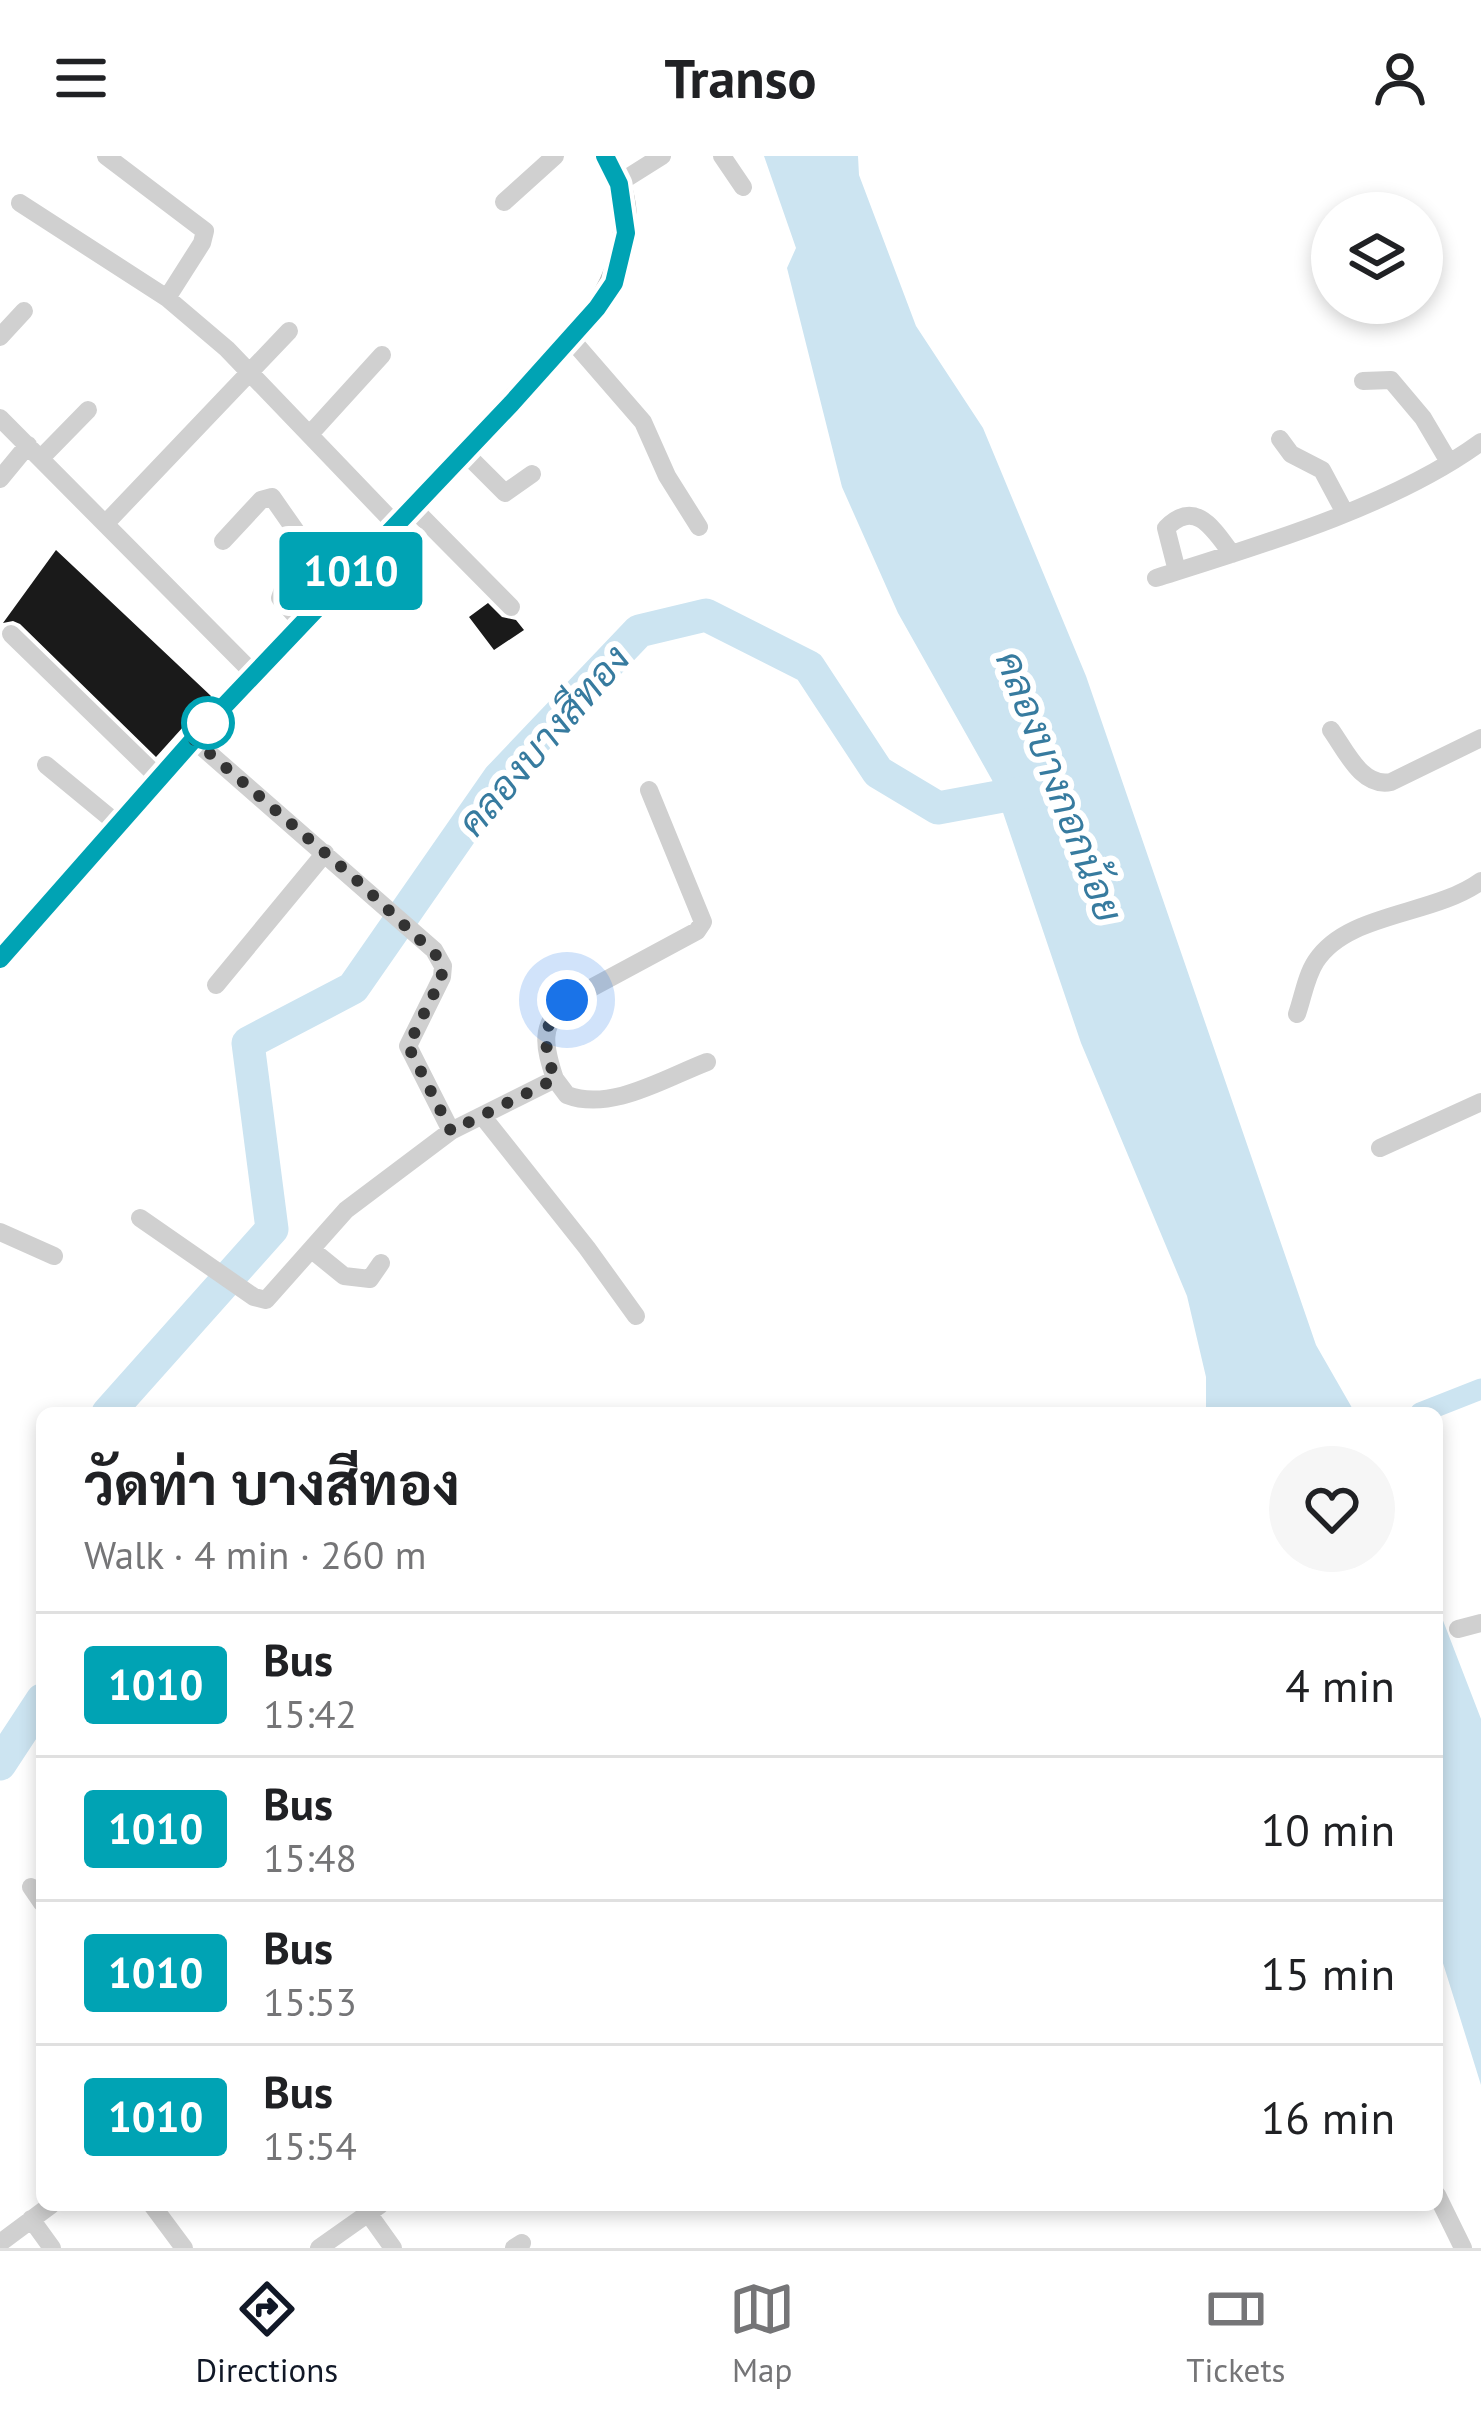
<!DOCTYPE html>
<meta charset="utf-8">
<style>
:root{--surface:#fff;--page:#f6f6f6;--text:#202124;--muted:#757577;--line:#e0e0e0;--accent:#111827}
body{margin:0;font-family:"PT Sans",Sarabun,sans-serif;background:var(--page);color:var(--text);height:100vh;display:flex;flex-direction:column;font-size:45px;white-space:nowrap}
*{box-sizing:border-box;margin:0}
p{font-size:39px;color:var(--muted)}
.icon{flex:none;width:66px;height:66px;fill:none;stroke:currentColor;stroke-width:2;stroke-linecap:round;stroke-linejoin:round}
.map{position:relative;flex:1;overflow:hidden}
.sheet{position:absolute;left:36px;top:1251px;width:1407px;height:804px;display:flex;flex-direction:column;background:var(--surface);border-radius:18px;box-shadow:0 6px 18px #0003}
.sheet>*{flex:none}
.badge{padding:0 24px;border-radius:9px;font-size:42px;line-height:78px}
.tools{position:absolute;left:1311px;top:36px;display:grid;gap:24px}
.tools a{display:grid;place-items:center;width:132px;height:132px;border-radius:50%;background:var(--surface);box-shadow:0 6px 18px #0003;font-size:60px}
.you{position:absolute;width:60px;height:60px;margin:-30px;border:9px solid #fff;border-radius:50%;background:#1a73e8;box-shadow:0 0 0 18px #1a73e833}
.map>.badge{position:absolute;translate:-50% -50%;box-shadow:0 0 0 6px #fff}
.round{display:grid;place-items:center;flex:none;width:126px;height:126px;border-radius:63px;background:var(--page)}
.overview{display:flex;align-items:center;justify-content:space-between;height:204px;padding:0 48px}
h1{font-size:57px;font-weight:700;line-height:90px}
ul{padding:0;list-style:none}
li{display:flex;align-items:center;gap:36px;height:144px;padding:0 48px;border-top:3px solid var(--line)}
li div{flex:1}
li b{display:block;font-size:45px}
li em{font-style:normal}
li .badge{min-width:132px;font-weight:700;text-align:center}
header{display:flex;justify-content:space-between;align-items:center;height:156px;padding:0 48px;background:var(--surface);font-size:54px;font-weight:700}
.tab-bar{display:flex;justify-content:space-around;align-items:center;height:168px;border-top:3px solid var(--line);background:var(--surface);font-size:33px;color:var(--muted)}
.tab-bar a{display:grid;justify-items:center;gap:6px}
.tab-bar .current{color:var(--accent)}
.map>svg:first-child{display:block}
.water{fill:#cce4f1}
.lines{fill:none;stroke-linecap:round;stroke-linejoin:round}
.canal{stroke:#cce4f1;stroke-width:21}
.river{stroke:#cce4f1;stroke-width:33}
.building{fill:#1a1a1a}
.minor{stroke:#d0d0d0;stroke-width:18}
.major{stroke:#ababab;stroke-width:24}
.line-casing{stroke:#fff;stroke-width:27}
.line{stroke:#00a3b4;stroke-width:18}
.walk{stroke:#333;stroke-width:12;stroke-dasharray:0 21.6}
.stop-dot{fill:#fff;stroke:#00a3b4;stroke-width:6}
.labels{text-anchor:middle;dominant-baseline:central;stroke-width:12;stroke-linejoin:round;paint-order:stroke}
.water-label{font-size:39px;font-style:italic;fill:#377b9f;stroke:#fff}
</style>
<header><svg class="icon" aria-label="menu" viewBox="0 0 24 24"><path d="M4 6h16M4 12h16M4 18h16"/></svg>Transo<svg class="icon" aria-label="person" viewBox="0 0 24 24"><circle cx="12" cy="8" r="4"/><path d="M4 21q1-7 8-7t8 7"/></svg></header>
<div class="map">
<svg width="1481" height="2092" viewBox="0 0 1481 2092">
<rect width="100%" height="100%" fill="#fff"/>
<path class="water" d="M764,0H858L859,19L916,170L983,272L1086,520L1316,1189L1355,1257H1206V1221L1187,1140L1081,887L992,624L898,457L842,331L787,112L796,92Z
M1437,1449L1481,1563V1929L1437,1788Z"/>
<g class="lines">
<path class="canal" d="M1420,1257L1481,1233"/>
<path class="river" d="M108,1257L272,1073L248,887L353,832L499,622L639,475L706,459L809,511L878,616L938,652L1041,633
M0,1608L42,1544"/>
</g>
<path class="building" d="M56,394L211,540L156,601L20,468L13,465L3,467Z
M488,447L502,461L516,464L524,474L494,494L469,461Z"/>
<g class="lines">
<path class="minor" d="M106,0L205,75L202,87L167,142
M722,0L743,31
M619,27L662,0
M504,46L555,0
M20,47L167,142L227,193L396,369
M0,181L24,155
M571,183L643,266L667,320L699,371
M1363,225L1391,224L1423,262L1449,306
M0,262L255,519
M311,277L382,199
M1280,283L1291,298L1322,314L1345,357
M465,297L505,337L532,318
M41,302L88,254
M0,323L28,289
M413,352L511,451
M106,367L289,175
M386,380L410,410L419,445
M223,385L261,344L272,341L314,401
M1177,415L1166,372C1196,342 1214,374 1232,398
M1156,422C1258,390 1394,350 1481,286
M302,467L280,442L282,436L314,401L341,425
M11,478L160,623
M1331,574C1346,595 1362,632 1391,626L1481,582
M194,584L434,794L443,810L442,821L408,890L451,975L555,923L567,939C611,956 665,922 707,906
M46,609L120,670
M216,829L325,697
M1297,858C1303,841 1306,820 1316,805C1348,756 1433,760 1481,725
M555,923C544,890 539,869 567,845L697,775L703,766L649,634
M483,961L587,1092L636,1160
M1380,992L1481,946
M140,1062L254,1141L266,1144L346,1054L451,975
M0,1076L54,1100
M312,1094L344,1120L370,1123L381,1107
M1458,1473L1481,1467
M31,1731L42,1747
M1437,2039L1463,2092
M152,2049L184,2092
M368,2057L393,2092
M31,2063L52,2092
M0,2087L51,2049
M319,2092L380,2049
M514,2092L522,2087"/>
<path class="major" d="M0,803L209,566L465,297L597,152C628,105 637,49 605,0"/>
</g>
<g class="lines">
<defs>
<path id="line" d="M0,803L209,566L511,248L597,152L614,127L626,77L619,28L605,0"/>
</defs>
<use href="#line" class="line-casing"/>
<use href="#line" class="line"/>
<path class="walk" d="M208,567L194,584L360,727L440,803L442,821L408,890L451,975L555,923C544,890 539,870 567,844"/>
</g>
<circle class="stop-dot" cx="208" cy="567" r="24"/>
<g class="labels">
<g class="water-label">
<text transform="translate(543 584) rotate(-49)">คลองบางสีทอง</text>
<text transform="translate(1060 630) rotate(69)">คลองบางกอกน้อย</text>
</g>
</g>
</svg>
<div class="tools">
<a><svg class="icon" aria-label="layers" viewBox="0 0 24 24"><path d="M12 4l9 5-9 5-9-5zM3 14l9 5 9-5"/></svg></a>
</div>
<div class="you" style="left:567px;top:844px"></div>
<b class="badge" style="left:351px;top:415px;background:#00a3b4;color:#fff">1010</b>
<section class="sheet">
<div class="overview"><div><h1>วัดท่า บางสีทอง</h1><p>Walk · 4 min · 260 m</p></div><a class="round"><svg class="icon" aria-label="heart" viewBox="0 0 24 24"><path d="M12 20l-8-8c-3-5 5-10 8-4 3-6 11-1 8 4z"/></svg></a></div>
<ul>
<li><span class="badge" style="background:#00a3b4;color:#fff">1010</span><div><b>Bus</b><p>15:42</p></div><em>4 min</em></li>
<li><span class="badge" style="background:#00a3b4;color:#fff">1010</span><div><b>Bus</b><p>15:48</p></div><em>10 min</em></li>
<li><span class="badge" style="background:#00a3b4;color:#fff">1010</span><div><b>Bus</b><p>15:53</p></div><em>15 min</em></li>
<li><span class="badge" style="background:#00a3b4;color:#fff">1010</span><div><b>Bus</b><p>15:54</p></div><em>16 min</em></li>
</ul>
</section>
</div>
<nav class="tab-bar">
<a class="current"><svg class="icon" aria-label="directions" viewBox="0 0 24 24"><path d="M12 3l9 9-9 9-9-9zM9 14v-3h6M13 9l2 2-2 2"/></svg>Directions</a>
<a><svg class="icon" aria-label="map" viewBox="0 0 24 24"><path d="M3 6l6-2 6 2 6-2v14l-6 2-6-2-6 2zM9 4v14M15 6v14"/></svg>Map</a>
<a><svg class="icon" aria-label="tickets" viewBox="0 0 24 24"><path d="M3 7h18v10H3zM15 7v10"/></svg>Tickets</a>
</nav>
